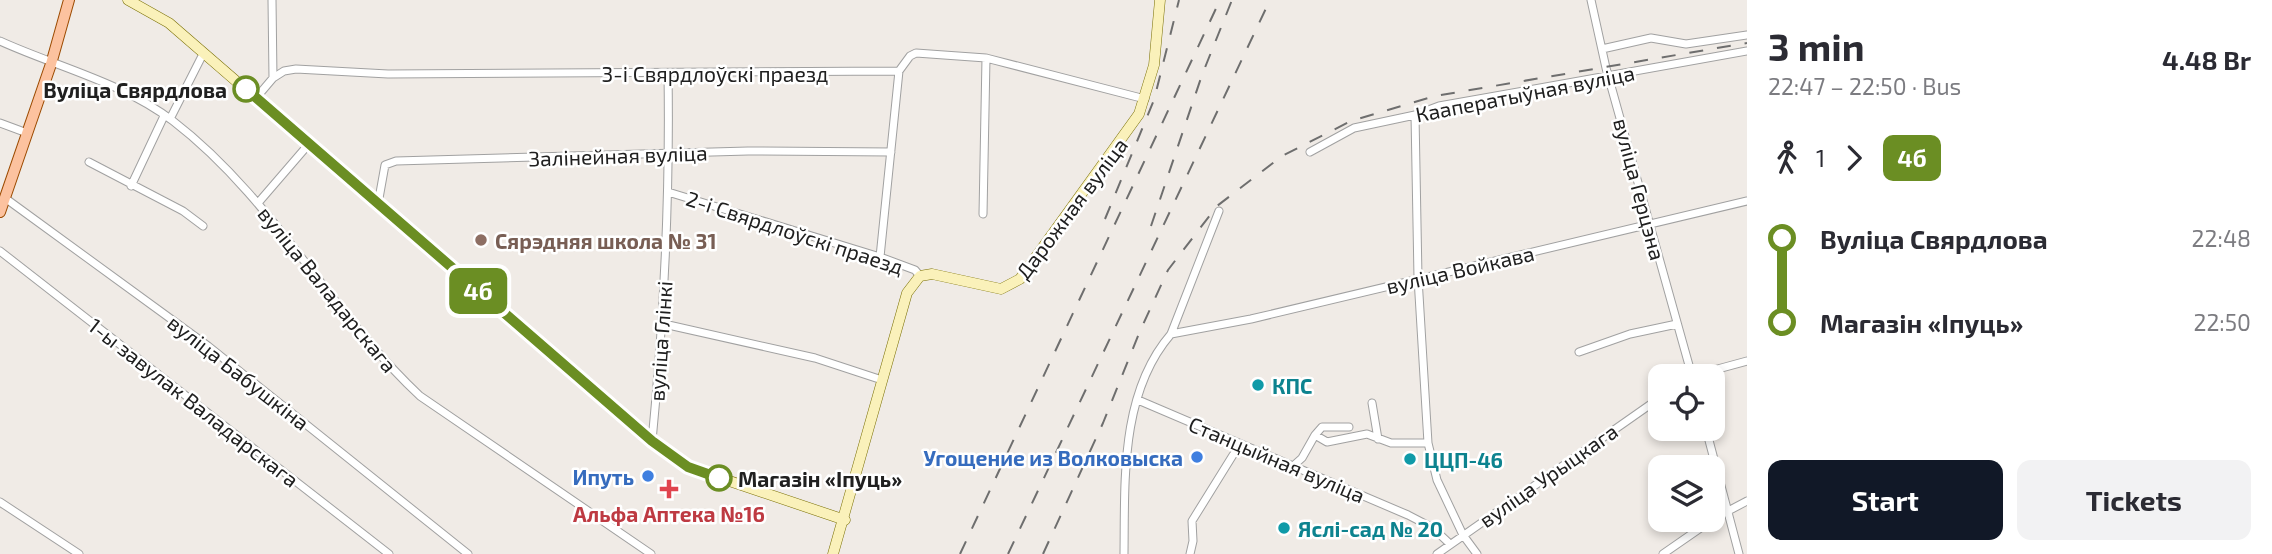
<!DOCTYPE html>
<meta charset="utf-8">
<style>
:root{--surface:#fff;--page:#f2f2f3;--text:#2b2b33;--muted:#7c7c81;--accent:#111827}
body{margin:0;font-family:"Exo 2",sans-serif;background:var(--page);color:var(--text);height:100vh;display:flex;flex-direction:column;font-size:26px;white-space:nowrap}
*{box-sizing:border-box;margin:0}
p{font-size:23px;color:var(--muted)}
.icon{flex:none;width:38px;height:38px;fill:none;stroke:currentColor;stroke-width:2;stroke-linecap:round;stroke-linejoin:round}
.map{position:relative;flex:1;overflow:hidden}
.drawer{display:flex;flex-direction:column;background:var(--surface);width:525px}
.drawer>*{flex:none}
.badge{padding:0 14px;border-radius:10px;font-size:24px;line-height:46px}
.controls{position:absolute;left:1648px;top:364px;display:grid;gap:14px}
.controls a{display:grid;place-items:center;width:77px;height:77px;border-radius:14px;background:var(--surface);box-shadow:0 4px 10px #0003;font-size:35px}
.map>.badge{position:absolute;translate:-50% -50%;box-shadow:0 0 0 4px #fff}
.legs{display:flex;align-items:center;gap:10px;height:77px;padding:0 21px;font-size:23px}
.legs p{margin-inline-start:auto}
.summary{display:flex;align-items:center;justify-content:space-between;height:119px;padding:0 21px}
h1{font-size:38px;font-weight:700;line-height:52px}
.cta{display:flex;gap:14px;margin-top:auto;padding:14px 21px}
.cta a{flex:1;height:80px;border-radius:14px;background:var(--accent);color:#fff;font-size:28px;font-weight:700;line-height:80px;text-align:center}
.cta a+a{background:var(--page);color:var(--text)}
ul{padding:0 21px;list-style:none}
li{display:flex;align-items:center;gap:24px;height:84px;font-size:26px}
li i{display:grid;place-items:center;width:10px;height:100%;margin:0 9px;background:currentColor}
li i::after{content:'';width:18px;height:18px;margin:-9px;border:5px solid;border-radius:50%;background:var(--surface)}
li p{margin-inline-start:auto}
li:first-child i{background:linear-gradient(#0000 50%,currentColor 0)}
li:last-child i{background:linear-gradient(currentColor 50%,#0000 0)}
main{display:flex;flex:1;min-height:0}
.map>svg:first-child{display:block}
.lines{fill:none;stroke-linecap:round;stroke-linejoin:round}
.street-casing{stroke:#a1a1a1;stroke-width:9}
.secondary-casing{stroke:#796f04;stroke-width:11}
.primary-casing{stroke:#9b4a00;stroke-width:12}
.street{stroke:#fff;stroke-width:7}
.secondary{stroke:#faf1ba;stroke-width:10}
.primary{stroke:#fcc29f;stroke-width:10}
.rail{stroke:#6e6e6e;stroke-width:2;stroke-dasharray:14 14;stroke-linecap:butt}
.line-1-casing{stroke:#fff;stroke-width:16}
.line-1{stroke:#6b8e23;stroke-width:10}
.stop-1-dot{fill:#fff;stroke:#6b8e23;stroke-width:3.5}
.education-dot{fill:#8d6e63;stroke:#fff;stroke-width:2.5}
.culture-dot{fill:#0f9aa8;stroke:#fff;stroke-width:2.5}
.shop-dot{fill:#3f7fe0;stroke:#fff;stroke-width:2.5}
.health-dot{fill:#e0444e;stroke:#fff;stroke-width:2.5}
.labels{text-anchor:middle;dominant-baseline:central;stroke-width:5;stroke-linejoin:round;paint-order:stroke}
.street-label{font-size:21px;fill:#202020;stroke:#fff}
.stop-label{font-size:21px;font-weight:bold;fill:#202020;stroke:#fff;text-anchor:end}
.education-label{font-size:21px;font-weight:bold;fill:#785e54;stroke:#fff;text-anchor:start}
.culture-label{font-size:21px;font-weight:bold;fill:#0d838f;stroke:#fff;text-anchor:start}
.shop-label{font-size:21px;font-weight:bold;fill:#366cbe;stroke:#fff;text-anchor:end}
.health-label{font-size:21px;font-weight:bold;fill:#be3a42;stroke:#fff}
</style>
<main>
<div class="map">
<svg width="1747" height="554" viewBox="0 0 1747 554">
<rect width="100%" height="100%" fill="#f0ebe6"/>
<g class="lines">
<defs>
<path id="street" d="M1591,0L1606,68L1692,376
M0,41C57,67 122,82 173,121C272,197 330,312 420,396L651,554
M1602,49L1651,38L1686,44L1747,35
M273,78L284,71L296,69L388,74L899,71L910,56L916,53L986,58L1145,99
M256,98L273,78L272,0
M1415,115L1418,278L1428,443L1437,480L1463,535L1477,554
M170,119L203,54
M0,123L27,133
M1310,152L1354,128L1415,115L1439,106L1747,51
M89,162L183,211L203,226
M131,186L164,116
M668,192L880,257L915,270L920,276
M5,198L208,346L468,554
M258,203L308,145
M378,204L385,165L396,161L748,151L891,152
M983,214L986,58
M0,251L389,554
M880,257L899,71
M664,324L815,358L882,380
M1171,334L1251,319L1747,201
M1579,352L1630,334L1677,324
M1692,376L1747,361
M1138,400L1408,515L1433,528L1450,544
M1372,403L1378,439
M1706,429L1739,554
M1315,435L1322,427H1349
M652,441C664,318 670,196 668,73
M1293,466L1302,458L1315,435L1327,442L1367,434L1391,443H1428
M0,502L79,554
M1713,519L1747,501
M1124,554C1125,480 1120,393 1171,334L1219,211
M1190,554L1193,541L1192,521L1233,455
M1437,554L1661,397
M1663,554L1712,520"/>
<path id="secondary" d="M128,0L169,23L652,441L688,467L845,520
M833,554L907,293L920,276L932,274L1001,289L1020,279L1139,114L1154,65L1160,0"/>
<path id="primary" d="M0,212L51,64L69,0"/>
</defs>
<use href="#street" class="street-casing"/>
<use href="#secondary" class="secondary-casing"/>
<use href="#primary" class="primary-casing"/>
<use href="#street" class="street"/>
<use href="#secondary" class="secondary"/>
<use href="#primary" class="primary"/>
<path class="rail" d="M1105,219L1154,100L1179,0
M1151,226L1202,75L1232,0
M960,554L1220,0
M1008,554L1270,0
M1043,554L1103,423L1140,331L1168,270L1217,206L1282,156L1351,121L1435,96L1747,43"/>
</g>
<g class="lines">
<defs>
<path id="line-1" d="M246,89L652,441L688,467L719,478"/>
</defs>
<use href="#line-1" class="line-1-casing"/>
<use href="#line-1" class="line-1"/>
</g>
<g class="stop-1-dot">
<circle cx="246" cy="89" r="12"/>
<circle cx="719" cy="478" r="12"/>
</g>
<circle class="education-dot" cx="481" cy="240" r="7"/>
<g class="culture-dot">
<circle cx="1258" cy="385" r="7"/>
<circle cx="1410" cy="459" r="7"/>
<circle cx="1284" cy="528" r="7"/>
</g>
<g class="shop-dot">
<circle cx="1197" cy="457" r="7"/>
<circle cx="648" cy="476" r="7"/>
</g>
<path class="health-dot" d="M665.5 478.5h7v7h7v7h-7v7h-7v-7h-7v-7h7z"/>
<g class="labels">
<g class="street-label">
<text x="715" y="73">3-і Свярдлоўскі праезд</text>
<text transform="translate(1525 93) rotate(-11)">Кааператыўная вуліца</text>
<text transform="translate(618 155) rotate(-2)">Залінейная вуліца</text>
<text transform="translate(1640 189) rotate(75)">вуліца Герцэна</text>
<text transform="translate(1071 208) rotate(-53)">Дарожная вуліца</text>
<text transform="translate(795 232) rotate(18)">2-і Свярдлоўскі праезд</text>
<text transform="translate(1460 269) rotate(-13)">вуліца Войкава</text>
<text transform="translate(328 289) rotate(51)">вуліца Валадарскага</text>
<text transform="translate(660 341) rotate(-86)">вуліца Глінкі</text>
<text transform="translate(239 372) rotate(38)">вуліца Бабушкіна</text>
<text transform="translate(194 402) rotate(38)">1-ы завулак Валадарскага</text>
<text transform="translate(1277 459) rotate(23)">Станцыйная вуліца</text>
<text transform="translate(1548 475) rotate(-35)">вуліца Урыцкага</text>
</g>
<g class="stop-label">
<text x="227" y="89">Вуліца Свярдлова</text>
<text x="738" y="478" text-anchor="start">Магазін «Іпуць»</text>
</g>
<g class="education-label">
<text x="495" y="240">Сярэдняя школа № 31</text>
</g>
<g class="culture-label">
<text x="1272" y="385">КПС</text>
<text x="1424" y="459">ЦЦП-46</text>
<text x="1298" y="528">Яслі-сад № 20</text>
</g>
<g class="shop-label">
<text x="1183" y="457">Угощение из Волковыска</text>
<text x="634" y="476">Ипуть</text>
</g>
<g class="health-label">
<text x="669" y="513">Альфа Аптека №16</text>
</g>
</g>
</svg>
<div class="controls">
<a><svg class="icon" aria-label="locate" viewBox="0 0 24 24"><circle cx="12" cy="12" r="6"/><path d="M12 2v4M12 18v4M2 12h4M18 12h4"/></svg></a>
<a><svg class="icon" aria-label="layers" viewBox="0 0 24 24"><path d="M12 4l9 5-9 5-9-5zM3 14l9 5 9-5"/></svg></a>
</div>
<b class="badge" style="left:478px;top:291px;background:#6b8e23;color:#fff">4б</b>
</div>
<section class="drawer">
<div class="summary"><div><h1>3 min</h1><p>22:47 – 22:50 · Bus</p></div><b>4.48 Br</b></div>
<div class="legs"><svg class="icon" aria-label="walk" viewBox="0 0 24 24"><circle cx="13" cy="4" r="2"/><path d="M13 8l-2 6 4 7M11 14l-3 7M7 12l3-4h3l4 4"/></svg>1<svg class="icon" aria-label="forward" viewBox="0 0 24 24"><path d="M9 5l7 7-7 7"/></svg><b class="badge" style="background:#6b8e23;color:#fff">4б</b></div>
<ul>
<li><i style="color:#6b8e23"></i><b>Вуліца Свярдлова</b><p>22:48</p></li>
<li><i style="color:#6b8e23"></i><b>Магазін «Іпуць»</b><p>22:50</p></li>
</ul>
<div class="cta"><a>Start</a><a>Tickets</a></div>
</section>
</main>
